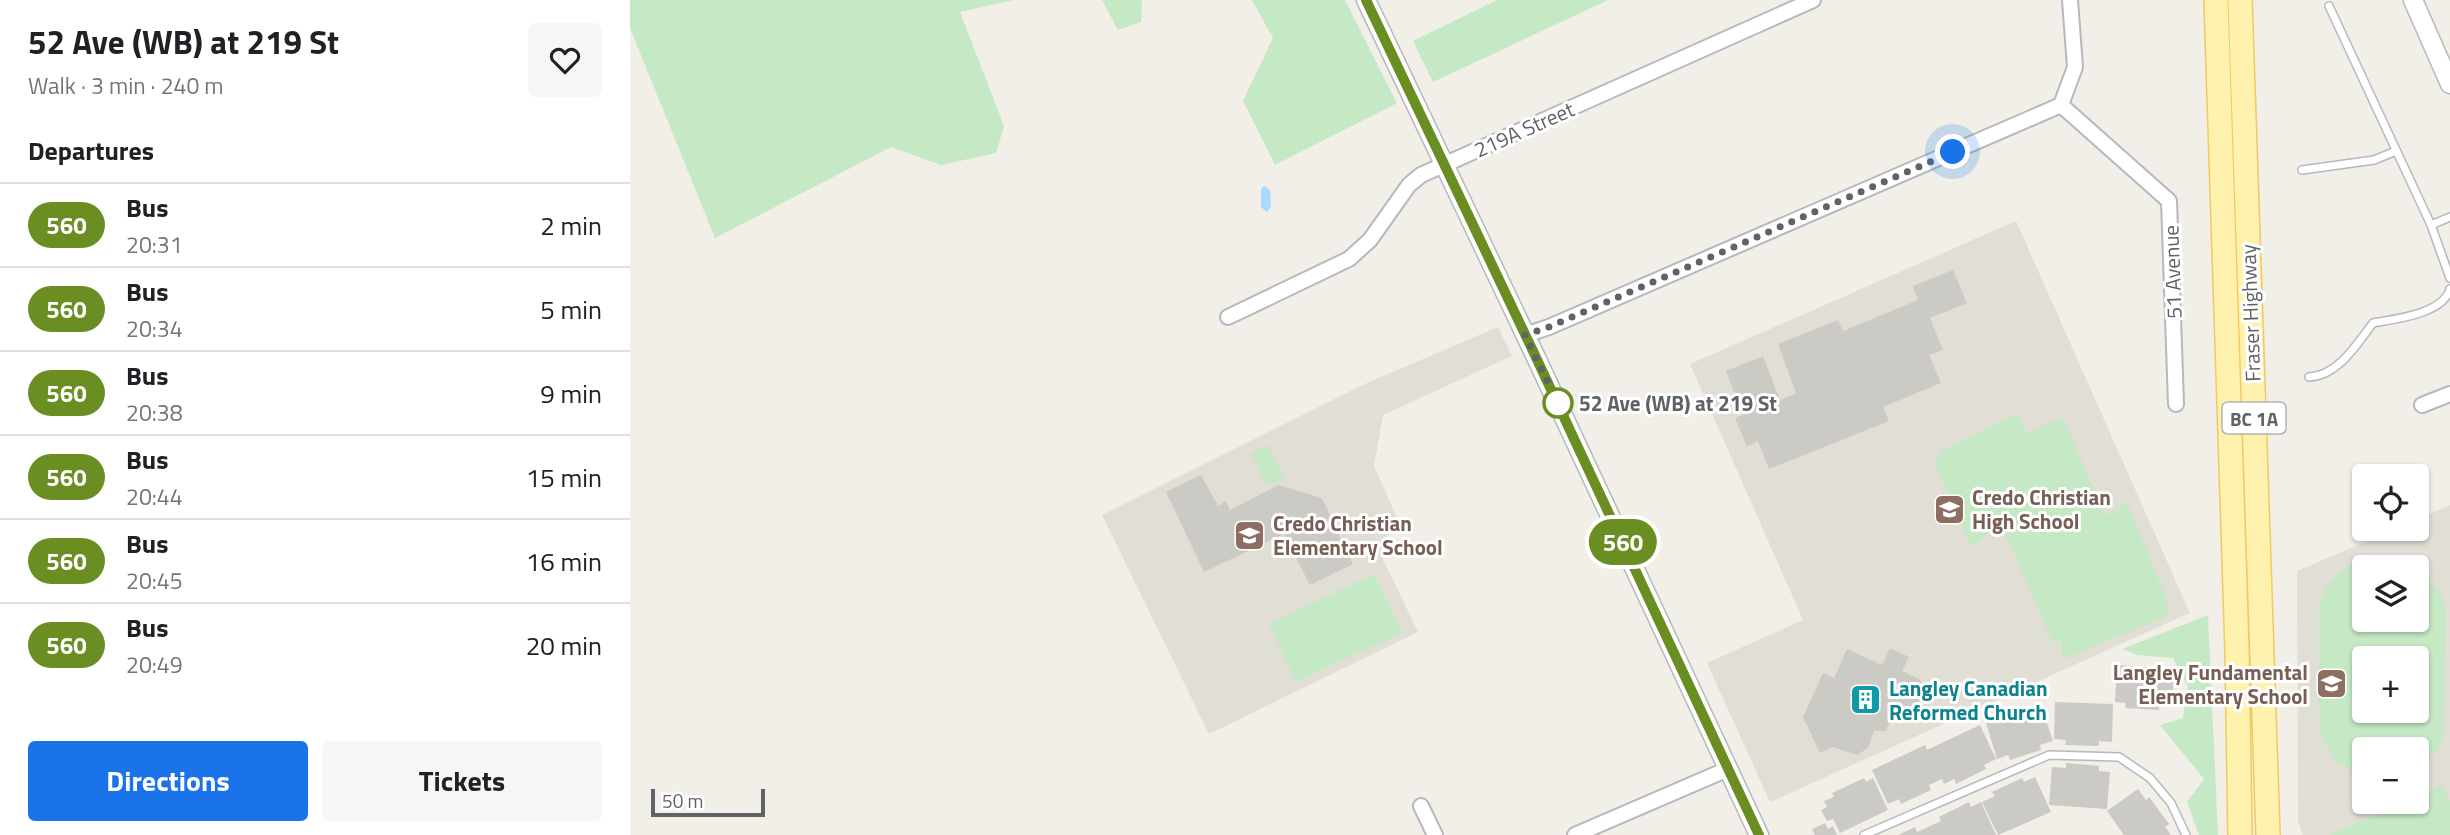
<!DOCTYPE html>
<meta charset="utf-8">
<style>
:root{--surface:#fff;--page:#f6f6f6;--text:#202124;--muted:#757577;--line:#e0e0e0;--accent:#1a73e8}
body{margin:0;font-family:"Titillium Web",sans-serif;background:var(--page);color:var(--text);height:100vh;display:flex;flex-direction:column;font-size:26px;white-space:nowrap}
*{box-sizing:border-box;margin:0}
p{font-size:23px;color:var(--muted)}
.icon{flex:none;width:38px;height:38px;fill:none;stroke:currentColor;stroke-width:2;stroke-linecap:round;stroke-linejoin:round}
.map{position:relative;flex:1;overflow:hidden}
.sheet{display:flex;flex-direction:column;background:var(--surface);width:630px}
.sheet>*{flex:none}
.badge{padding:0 14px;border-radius:23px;font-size:24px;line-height:46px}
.fabs{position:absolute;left:1722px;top:464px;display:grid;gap:14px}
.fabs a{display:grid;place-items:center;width:77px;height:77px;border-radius:7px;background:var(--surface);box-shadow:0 2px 5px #0004;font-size:35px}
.scale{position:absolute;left:21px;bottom:18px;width:114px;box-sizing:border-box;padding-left:7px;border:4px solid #5f6368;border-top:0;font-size:19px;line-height:24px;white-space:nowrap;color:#5f6368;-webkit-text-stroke:5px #fff;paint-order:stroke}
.you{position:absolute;width:35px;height:35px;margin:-18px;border:5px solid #fff;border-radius:50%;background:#1a73e8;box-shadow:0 0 0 10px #1a73e833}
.map>.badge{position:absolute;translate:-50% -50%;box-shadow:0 0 0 4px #fff}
h2{padding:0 28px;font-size:26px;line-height:63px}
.round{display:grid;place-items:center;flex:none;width:74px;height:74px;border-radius:7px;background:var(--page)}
.overview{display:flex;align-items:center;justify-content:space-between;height:119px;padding:0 28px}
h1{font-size:33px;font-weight:700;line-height:52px}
.action{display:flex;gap:14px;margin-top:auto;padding:14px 28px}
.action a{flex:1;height:80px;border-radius:7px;background:var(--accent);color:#fff;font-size:28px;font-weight:700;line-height:80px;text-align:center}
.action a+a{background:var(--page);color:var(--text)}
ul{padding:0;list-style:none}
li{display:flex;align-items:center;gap:21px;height:84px;padding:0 28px;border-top:2px solid var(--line)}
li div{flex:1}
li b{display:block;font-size:26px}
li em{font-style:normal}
li .badge{min-width:77px;font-weight:700;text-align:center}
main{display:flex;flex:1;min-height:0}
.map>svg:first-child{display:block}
.education{fill:#e1ded6;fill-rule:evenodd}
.green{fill:#c5e8c5;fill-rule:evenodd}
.water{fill:#aadaff}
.building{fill:#cccac5}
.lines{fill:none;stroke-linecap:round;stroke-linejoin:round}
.service-casing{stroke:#b5b8bc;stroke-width:10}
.minor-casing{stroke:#b5b8bc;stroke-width:18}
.tertiary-casing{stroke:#b5b8bc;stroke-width:21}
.primary-casing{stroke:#f2c960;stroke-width:26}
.service{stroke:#fff;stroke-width:7}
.minor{stroke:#fff;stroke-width:14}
.tertiary{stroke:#fff;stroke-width:18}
.primary{stroke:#fff2af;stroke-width:23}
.line-casing{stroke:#fff;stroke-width:16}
.line{stroke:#6b8e23;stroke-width:10}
.walk{stroke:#5f6368;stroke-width:7;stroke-dasharray:0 12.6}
.stop-dot{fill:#fff;stroke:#6b8e23;stroke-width:3.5}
.labels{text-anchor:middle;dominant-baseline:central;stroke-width:6;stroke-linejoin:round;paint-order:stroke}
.shield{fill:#fff;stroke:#8f9295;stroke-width:2}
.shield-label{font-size:19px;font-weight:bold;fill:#5f6368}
.street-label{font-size:21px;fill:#5f6368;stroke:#fff}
.stop-label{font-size:21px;font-weight:bold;fill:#5f6368;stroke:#fff;text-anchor:start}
.education-label{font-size:21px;font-weight:bold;fill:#785e54;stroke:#fff;text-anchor:start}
.culture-label{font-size:21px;font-weight:bold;fill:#0d838f;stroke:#fff;text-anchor:start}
</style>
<main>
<section class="sheet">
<div class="overview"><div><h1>52 Ave (WB) at 219 St</h1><p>Walk · 3 min · 240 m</p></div><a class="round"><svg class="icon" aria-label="heart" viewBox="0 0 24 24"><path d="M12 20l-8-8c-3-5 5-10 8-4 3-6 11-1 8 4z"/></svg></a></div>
<h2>Departures</h2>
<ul>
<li><span class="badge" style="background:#6b8e23;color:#fff">560</span><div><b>Bus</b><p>20:31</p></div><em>2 min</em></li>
<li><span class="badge" style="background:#6b8e23;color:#fff">560</span><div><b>Bus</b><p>20:34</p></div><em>5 min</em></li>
<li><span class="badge" style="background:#6b8e23;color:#fff">560</span><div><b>Bus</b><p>20:38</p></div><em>9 min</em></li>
<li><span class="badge" style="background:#6b8e23;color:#fff">560</span><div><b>Bus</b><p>20:44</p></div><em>15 min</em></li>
<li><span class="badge" style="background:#6b8e23;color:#fff">560</span><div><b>Bus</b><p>20:45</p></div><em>16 min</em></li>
<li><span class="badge" style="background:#6b8e23;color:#fff">560</span><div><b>Bus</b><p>20:49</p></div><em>20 min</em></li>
</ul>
<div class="action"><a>Directions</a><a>Tickets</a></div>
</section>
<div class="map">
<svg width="1820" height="835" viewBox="0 0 1820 835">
<rect width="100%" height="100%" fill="#f1efe8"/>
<path class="education" d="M1386,221L1560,613L1140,802L1077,663L1173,620L1060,364Z
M868,327L882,356L753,415L744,466L767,518L750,553L788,632L579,734L472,515L737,383Z
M1820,505V835H1673L1668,821L1667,571L1766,529L1787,528V519ZM1734,567H1787V620H1734ZM1734,658H1787V710H1734ZM1734,749H1787V802H1734Z"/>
<path class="green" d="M0,0H383L330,12L374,126L366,153L311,165L261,147L85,238L0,28Z
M472,0H512L511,22L488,30Z
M622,0H715L767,103L645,165L613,101L643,38Z
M867,0H978L803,82L783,41Z
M1388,413L1397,433L1433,417L1475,516L1497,502L1537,601V616L1432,660L1431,640L1423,643L1371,524L1341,547L1304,462L1314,449Z
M638,445L654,478L637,486L621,453Z
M1738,556L1776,560L1786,567H1734V620H1787V568L1796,575L1811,594L1816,614L1813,735L1807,751L1787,769V749H1734V776L1726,774L1705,761L1689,731V605C1698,577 1712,567 1738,556ZM1787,658V710H1734V658Z
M744,574L772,632L666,682L639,624Z
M1578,615L1588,835H1569L1557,802L1574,779L1530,725L1553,718L1558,687L1543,658L1507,655L1492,649Z
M1812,785L1820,802V835H1700L1775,802H1787V796Z"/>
<path class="water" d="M634,186L640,190L641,207L637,212L631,207V189Z"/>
<path class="building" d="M1323,270L1337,303L1300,318L1313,350L1299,355L1311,383L1253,407L1259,421L1139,469L1128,441L1117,446L1105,418L1113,415L1096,371L1133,356L1150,400L1166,393L1148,344L1208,320L1213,331L1288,300L1283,286Z
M571,475L588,506L596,501L600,510L648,485L692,498L723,564L680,585L654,534L574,572L536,492Z
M1260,648L1279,657L1272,671L1289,679L1296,690L1282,718L1265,710L1256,731H1244L1238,748L1227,755L1203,747L1190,753L1173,717L1193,673L1204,678L1217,649L1252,665Z
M1487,665L1545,669L1542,707L1529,706V710L1495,708L1496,703L1485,702Z
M1425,702L1483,704L1482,742L1469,741V746L1435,745L1436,740L1424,739Z
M1411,705L1423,741L1410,745L1411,750L1380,760L1378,755L1367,759L1356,723Z
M1350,725L1366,759L1354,765L1356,769L1326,784L1324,779L1314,784L1312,779L1299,785L1301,790L1271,804L1269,799L1258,804L1242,770L1295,745L1297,750Z
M1436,763L1469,766V771L1480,772L1477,809L1419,805L1422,767L1436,768Z
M1405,777L1421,812L1368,835L1352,802L1365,796L1362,792L1392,778L1394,782Z
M1234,778L1236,782L1243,778L1258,810L1210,833L1203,819L1197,821L1191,810L1197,807L1194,801L1204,797L1202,793Z
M1508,789L1516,800L1519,797L1539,824L1535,827L1541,835H1494L1477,811Z
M1339,802L1341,807L1351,802L1366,835H1268L1285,827L1287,832L1311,821L1309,817Z
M1195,823L1198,829L1203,826L1207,835H1185L1182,829Z"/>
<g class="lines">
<defs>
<path id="service" d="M1699,6L1801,225
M1672,170L1744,160L1766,151
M1820,217L1801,225L1820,278
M1679,377C1708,376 1727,344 1743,323C1765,319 1813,314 1820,289
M1234,835L1419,755L1489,757L1520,778L1541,803L1556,835"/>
<path id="minor" d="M1431,105L1539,201L1546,404
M1431,105L1445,67L1440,0
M598,317L719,259L740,240L779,185L791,175L1183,0
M895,335L919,327L1431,105
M1792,405L1820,394
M791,806L805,835
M945,835L1098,769"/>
<path id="tertiary" d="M736,0L903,351L1129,835
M1783,0L1820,84"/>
<path id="primary" d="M1586,0L1607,650L1610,835
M1610,0L1638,835"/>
</defs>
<use href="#service" class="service-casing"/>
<use href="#minor" class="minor-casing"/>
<use href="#tertiary" class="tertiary-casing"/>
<use href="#primary" class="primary-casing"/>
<use href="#service" class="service"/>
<use href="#minor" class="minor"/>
<use href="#tertiary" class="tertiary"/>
<use href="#primary" class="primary"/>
</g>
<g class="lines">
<defs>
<path id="line" d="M736,0L903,351L1129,835"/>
</defs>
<use href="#line" class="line-casing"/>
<use href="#line" class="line"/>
<path class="walk" d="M928,403L895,335L919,327L1323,152"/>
</g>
<defs>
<symbol id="school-square" viewBox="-11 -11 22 22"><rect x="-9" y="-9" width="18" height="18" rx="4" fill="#8d6e63" stroke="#fff"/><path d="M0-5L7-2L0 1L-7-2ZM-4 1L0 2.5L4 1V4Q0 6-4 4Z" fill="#fff"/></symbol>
<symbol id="building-square" viewBox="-11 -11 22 22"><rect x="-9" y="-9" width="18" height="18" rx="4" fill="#0f9aa8" stroke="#fff"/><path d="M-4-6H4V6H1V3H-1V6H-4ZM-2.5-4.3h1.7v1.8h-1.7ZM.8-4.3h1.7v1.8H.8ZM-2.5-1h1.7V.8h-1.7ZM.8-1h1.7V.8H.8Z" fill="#fff"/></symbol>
</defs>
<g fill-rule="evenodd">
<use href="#school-square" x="1302" y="492" width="35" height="35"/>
<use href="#school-square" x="602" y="518" width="35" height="35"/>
<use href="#school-square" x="1684" y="666" width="35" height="35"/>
<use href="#building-square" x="1218" y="682" width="35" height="35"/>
</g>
<circle class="stop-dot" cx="928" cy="403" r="14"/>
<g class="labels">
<rect class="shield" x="1592.5" y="402.5" width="63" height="31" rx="5"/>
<g class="shield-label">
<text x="1624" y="418">BC 1A</text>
</g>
<g class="street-label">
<text transform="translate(894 129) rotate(-24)">219A Street</text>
<text transform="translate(1542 272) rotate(-92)">51 Avenue</text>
<text transform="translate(1620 313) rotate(-92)">Fraser Highway</text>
</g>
<g class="stop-label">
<text x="949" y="403">52 Ave (WB) at 219 St</text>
</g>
<g class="education-label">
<text x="1342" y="497">Credo Christian<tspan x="1342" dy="24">High School</tspan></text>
<text x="643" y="523">Credo Christian<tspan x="643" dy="24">Elementary School</tspan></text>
<text x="1678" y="672" text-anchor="end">Langley Fundamental<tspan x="1678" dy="24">Elementary School</tspan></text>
</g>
<g class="culture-label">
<text x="1259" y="688">Langley Canadian<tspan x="1259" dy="24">Reformed Church</tspan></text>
</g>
</g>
</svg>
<div class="fabs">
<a><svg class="icon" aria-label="locate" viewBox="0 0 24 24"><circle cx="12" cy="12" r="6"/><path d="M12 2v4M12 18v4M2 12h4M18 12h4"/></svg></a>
<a><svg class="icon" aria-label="layers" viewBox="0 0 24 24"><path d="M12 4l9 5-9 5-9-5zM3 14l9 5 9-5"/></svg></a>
<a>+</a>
<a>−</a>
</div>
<div class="scale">50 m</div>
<div class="you" style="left:1323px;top:152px"></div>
<b class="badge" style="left:993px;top:542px;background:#6b8e23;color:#fff">560</b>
</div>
</main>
